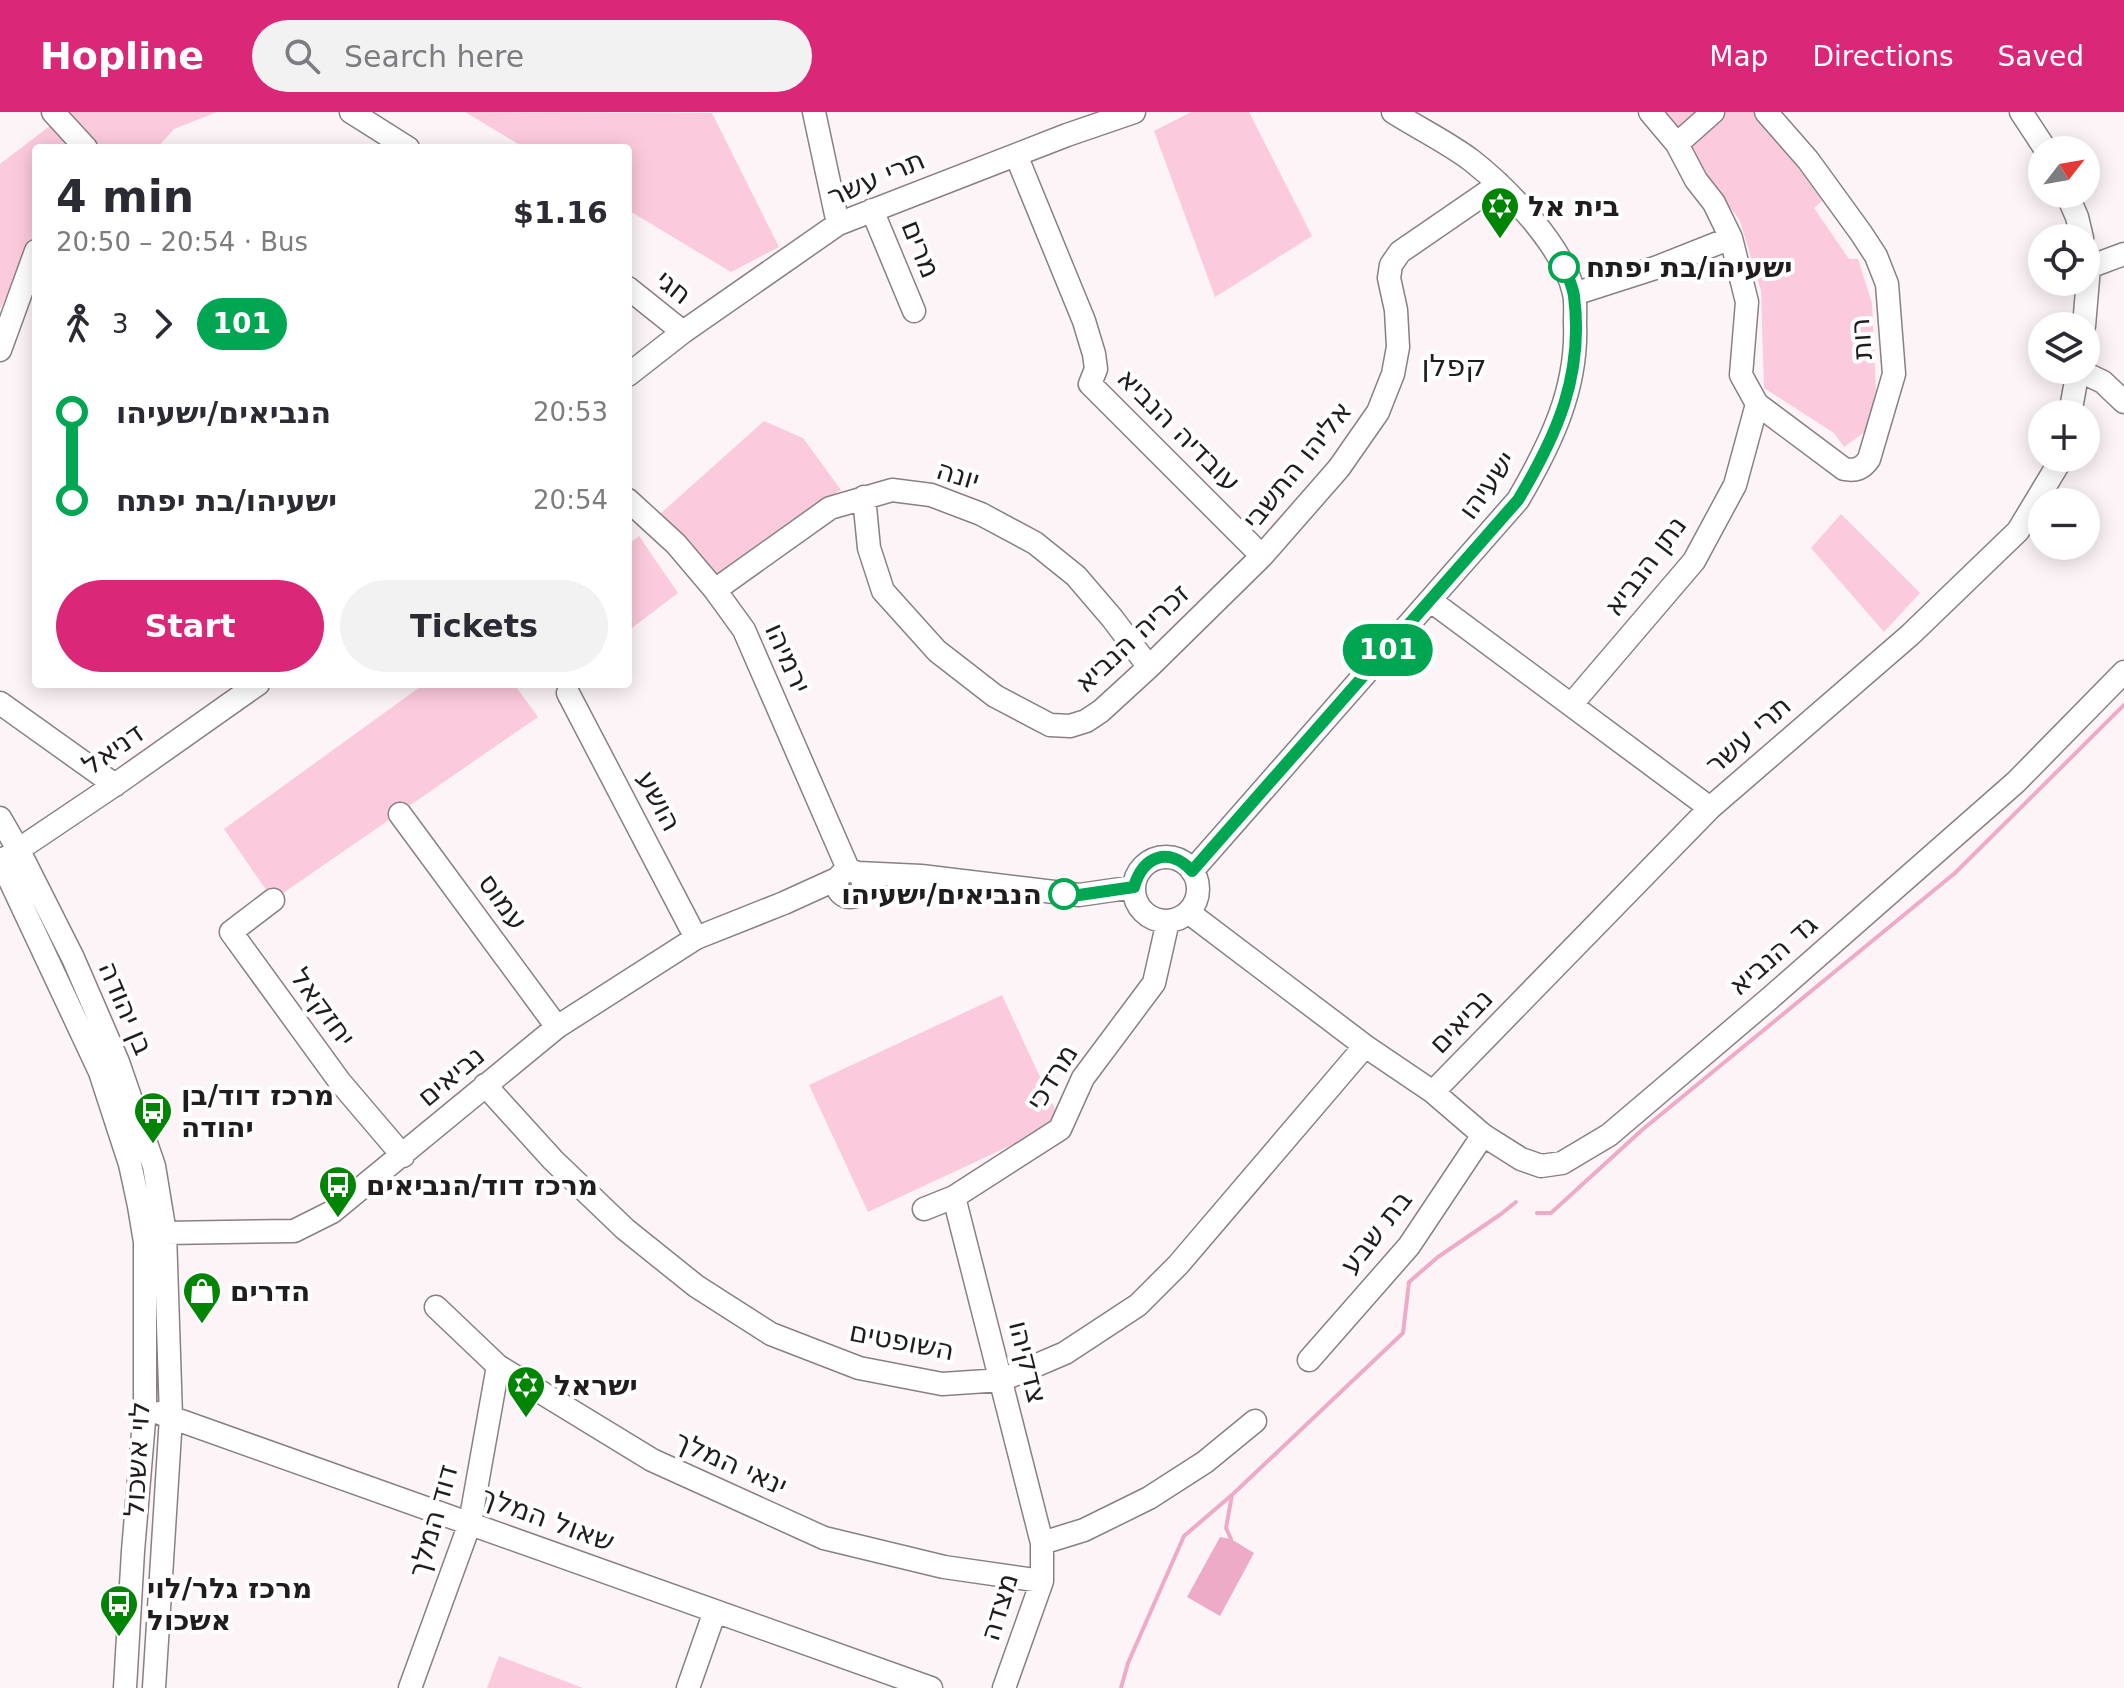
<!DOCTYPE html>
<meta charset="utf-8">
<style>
:root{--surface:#fff;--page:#f2f2f3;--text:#2b2b33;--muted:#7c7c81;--accent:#db2777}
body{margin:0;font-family:"DejaVu Sans","Noto Sans Hebrew",sans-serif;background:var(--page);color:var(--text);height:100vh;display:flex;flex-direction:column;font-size:30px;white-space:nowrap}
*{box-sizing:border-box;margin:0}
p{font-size:26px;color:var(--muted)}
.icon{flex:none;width:44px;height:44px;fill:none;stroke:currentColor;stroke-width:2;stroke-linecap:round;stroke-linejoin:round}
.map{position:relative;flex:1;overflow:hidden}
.drawer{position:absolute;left:32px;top:32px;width:600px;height:544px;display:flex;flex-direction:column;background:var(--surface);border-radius:8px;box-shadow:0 4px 20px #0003}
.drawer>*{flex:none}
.badge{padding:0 16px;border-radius:26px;font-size:28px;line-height:52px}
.needle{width:52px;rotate:59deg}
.controls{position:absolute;left:2028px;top:24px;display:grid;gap:16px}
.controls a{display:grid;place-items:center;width:72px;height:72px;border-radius:50%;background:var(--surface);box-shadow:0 4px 20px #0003;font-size:40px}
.map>.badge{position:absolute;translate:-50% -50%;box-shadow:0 0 0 4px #fff}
.legs{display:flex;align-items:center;gap:12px;height:88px;padding:0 24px;font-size:26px}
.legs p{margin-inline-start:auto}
.headline{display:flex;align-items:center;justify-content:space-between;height:136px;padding:0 24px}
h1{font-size:44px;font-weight:700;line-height:60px}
.button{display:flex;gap:16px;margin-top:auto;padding:16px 24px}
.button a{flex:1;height:92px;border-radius:48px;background:var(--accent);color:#fff;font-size:32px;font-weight:700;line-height:92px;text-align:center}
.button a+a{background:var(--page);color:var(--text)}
ul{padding:0 24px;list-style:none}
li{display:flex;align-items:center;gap:28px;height:88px;font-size:30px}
li i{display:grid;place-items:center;width:12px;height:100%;margin:0 10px;background:currentColor}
li i::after{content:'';width:20px;height:20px;margin:-10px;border:6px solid;border-radius:50%;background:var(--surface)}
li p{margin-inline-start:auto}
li:first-child i{background:linear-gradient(#0000 50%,currentColor 0)}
li:last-child i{background:linear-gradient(currentColor 50%,#0000 0)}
header{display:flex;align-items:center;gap:48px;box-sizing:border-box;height:112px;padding:0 40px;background:var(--accent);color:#fff}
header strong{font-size:38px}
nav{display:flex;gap:44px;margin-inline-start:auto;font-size:28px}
.search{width:560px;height:72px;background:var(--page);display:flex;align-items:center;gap:20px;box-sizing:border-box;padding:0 28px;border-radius:44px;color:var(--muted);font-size:30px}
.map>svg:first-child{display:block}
.green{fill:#fccadd}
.water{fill:#eeabc7}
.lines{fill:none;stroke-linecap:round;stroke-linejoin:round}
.stream{stroke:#eeabc7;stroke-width:4}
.minor-casing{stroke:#888083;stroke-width:25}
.minor{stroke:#fff;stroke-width:22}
.line-1-casing{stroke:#fff;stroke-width:18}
.line-1{stroke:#00a651;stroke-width:12}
.stop-1-dot{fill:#fff;stroke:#00a651;stroke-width:4}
.labels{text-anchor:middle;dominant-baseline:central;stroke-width:8;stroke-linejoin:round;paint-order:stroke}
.street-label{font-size:28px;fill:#211d1f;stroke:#fff}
.poi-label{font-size:28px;font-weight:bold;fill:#211d1f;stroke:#fff;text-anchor:start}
.stop-label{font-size:28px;font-weight:bold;fill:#211d1f;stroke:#fff;text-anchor:start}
.neighbourhood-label{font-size:30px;fill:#211d1f;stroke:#fff}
</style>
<header>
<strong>Hopline</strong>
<div class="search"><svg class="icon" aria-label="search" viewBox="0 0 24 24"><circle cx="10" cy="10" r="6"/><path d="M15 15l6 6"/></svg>Search here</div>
<nav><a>Map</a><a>Directions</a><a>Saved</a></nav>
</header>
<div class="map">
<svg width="2124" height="1576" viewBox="0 0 2124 1576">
<rect width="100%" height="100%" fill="#fdf4f7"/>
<path class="green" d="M68,0H217L174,17L157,36H36V142L11,175L0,197V52Z
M465,0L712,1L779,135L731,160L628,98V36H525Z
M1191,0H1249L1312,124L1215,185L1154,19Z
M1655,0H1758L1822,89L1814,96L1849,147H1858L1872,191L1876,278L1866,319L1844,335L1834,321L1764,276L1761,179L1740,109L1685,34Z
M764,309L803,326L841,378L821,389L716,464L660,402Z
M1841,402L1920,481L1884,520L1811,436Z
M639,424L678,481L628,519V432Z
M424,572H514L538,605L273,788L224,717Z
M1002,883L1061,1010L868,1100L809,973Z
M499,1544L583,1576H487Z"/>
<path class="water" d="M1220,1425L1231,1427L1254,1441L1220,1504L1187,1485Z"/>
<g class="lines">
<path class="stream" d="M1537,1101H1551L1642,1018L1955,761L2124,593
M1231,1427L1226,1416L1232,1383
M1121,1576L1128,1551L1184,1424L1233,1382L1403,1221L1409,1170L1438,1145L1501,1102L1516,1090"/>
<defs>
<path id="minor" d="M53,0L86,36
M351,0L408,36
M814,0L838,112
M1650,0L1677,32L1696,68L1714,91L1731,126L1747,190L1741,263L1757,292L1844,357C1856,359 1862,357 1869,347L1894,262L1887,172L1876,144L1861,121L1808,48L1766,0
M2021,0L2046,38
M1677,32L1713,0
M1016,43L1084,209L1094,242L1096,257L1090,272L1262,444
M2067,82L2077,105L2082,126
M872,98L914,199
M2089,155L2124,142
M628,176L683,220
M1574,182L1655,156L1731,126
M2084,214L2089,155L2086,141
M0,238L36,139
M2078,258L2103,270L2124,290
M628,263L683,220L838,112L1067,23L1134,0
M2070,302L2078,258
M864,385L869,436L883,479L937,539L995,584L1050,613L1070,614L1086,609L1101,599L1149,555L1262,444L1339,356L1378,300L1393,262L1398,235L1396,198L1389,166L1391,153L1400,140L1499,72
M628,388L676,432L715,478L744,518L849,759
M715,478L830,396L892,378L931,383L981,402L1035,431L1076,464L1112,506L1149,555
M1431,489L1710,696
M568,581L696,826
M0,591L115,673
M1571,593L1694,449L1735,373L1757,292
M400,702L557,915
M0,706L19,739L73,846L118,950L154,1054L165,1121L171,1305L154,1576
M1134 777a32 32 0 1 1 64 0a32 32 0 1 1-64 0Z
M6,746L119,670L258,572
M0,747L100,960L130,1052L139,1094L145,1130V1297L133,1439L125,1576
M837 772a13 13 0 1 1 26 0a13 13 0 1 1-26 0Z
M1192,759L1518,388C1550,333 1578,277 1575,211C1575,202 1576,190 1574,181C1563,134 1508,77 1471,48C1447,30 1418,16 1393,0
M858,761L921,764L1079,783L1134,775
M273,788L231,820L340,970L403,1044
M1188,800L1365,934L1433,980L1483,1023L1521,1047L1541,1054L1562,1051L1609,1023L1769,887L2016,670L2124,560
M485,973L553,1048L625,1117L696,1174L771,1222L859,1256L942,1272L1002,1268L1065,1241L1138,1193L1178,1153L1365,934
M1433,980L1710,696L1910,523L2018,419L2062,346
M954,1085L1042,1431V1469L1004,1576
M924,1097L954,1085L1060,1017L1083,966L1154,871L1168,809
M153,1126L165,1121L294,1119L332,1100L557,915L696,826L784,791L839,766
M436,1195L498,1254L652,1348L824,1426L944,1455L1042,1469
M1309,1248L1409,1134L1483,1023
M159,1301L931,1576
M1042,1431L1084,1418L1149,1386L1205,1350L1255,1309
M410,1576L470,1411L498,1254
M688,1576L715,1499"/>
</defs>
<use href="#minor" class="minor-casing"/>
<use href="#minor" class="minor"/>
</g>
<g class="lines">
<defs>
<path id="line-1" d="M1064,782L1079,783L1134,775C1143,744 1169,734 1192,759L1518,388C1557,323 1584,263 1574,184C1573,175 1568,165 1564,155"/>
</defs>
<use href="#line-1" class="line-1-casing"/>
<use href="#line-1" class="line-1"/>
</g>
<defs>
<symbol id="synagogue-pin" viewBox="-11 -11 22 30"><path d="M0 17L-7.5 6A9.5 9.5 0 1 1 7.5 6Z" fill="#028505" stroke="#fff"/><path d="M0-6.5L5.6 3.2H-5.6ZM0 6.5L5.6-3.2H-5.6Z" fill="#fff"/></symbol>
<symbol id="bus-pin" viewBox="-11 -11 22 30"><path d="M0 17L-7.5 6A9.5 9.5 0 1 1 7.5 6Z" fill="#028505" stroke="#fff"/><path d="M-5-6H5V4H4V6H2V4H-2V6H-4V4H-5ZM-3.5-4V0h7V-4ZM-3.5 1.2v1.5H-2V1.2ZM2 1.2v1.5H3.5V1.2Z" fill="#fff"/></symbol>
<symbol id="shop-pin" viewBox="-11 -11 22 30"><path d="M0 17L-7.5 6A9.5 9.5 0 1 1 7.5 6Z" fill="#028505" stroke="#fff"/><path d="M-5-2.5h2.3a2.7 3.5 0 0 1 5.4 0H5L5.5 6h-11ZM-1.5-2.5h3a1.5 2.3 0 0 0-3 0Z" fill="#fff"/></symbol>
</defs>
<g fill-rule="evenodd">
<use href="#synagogue-pin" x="1478" y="72" width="44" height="60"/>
<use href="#bus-pin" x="131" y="977" width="44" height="60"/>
<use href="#bus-pin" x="316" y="1051" width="44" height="60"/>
<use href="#shop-pin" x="180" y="1157" width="44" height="60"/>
<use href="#synagogue-pin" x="504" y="1251" width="44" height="60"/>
<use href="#bus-pin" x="97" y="1470" width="44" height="60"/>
</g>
<g class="stop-1-dot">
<circle cx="1564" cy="155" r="14"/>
<circle cx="1064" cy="782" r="14"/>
</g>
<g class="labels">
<g class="street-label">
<text transform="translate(876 66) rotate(-23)">תרי עשר</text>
<text transform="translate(921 137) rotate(68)">מרים</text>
<text transform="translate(674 175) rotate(39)">חגי</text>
<text transform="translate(1861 227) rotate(-94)">רות</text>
<text transform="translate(1179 318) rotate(45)">עובדיה הנביא</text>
<text transform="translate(1297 353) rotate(-51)">אליהו התשבי</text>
<text transform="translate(958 363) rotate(17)">יונה</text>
<text transform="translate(1487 373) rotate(-54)">ישעיהו</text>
<text transform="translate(1645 454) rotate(-53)">נתן הנביא</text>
<text transform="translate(1132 526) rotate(-43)">זכריה הנביא</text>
<text transform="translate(788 546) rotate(66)">ירמיהו</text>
<text transform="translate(1748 623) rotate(-41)">תרי עשר</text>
<text transform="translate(113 637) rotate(-35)">דניאל</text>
<text transform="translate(659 689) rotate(62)">הושע</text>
<text transform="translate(503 790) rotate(54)">עמוס</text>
<text transform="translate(1773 843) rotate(-41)">גד הנביא</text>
<text transform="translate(323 895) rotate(54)">יחזקאל</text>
<text transform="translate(126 896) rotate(67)">בן יהודה</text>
<text transform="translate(1461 909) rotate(-46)">נביאים</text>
<text transform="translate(451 964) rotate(-40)">נביאים</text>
<text transform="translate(1052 965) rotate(-58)">מרדכי</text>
<text transform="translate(1376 1120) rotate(-52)">בת שבע</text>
<text transform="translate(902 1229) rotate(11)">השופטים</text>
<text transform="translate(1028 1250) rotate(76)">צדקיהו</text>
<text transform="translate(137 1347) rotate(-87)">לוי אשכול</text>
<text transform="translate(731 1351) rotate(24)">ינאי המלך</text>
<text transform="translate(548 1407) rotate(20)">שאול המלך</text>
<text transform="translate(433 1409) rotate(-74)">דוד המלך</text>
<text transform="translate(999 1495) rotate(-73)">מצדה</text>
</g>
<g class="poi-label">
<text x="1528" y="94">בית אל</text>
<text x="181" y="983">מרכז דוד/בן<tspan x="181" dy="32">יהודה</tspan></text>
<text x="366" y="1073">מרכז דוד/הנביאים</text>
<text x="230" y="1179">הדרים</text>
<text x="554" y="1273">ישראל</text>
<text x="147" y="1476">מרכז גלר/לוי<tspan x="147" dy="32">אשכול</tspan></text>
</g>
<g class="stop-label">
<text x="1586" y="155">ישעיהו/בת יפתח</text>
<text x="1042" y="782" text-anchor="end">הנביאים/ישעיהו</text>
</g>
<g class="neighbourhood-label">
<text x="1454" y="253">קפלן</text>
</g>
</g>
</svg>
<div class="controls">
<a><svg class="needle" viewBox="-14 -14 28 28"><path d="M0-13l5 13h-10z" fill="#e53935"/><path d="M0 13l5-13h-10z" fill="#7c7c81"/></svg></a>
<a><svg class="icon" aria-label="locate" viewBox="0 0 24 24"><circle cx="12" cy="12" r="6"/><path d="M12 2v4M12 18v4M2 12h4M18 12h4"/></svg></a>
<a><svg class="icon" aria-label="layers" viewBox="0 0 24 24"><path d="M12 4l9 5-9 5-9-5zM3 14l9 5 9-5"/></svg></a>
<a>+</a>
<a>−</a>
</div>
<b class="badge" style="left:1388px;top:538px;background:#00a651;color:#fff">101</b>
<section class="drawer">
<div class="headline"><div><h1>4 min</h1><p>20:50 – 20:54 · Bus</p></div><b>$1.16</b></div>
<div class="legs"><svg class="icon" aria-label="walk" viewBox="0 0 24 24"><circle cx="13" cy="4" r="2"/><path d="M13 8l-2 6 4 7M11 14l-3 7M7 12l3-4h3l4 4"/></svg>3<svg class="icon" aria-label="forward" viewBox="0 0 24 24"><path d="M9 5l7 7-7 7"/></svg><b class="badge" style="background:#00a651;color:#fff">101</b></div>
<ul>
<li><i style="color:#00a651"></i><b>הנביאים/ישעיהו</b><p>20:53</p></li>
<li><i style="color:#00a651"></i><b>ישעיהו/בת יפתח</b><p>20:54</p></li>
</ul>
<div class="button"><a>Start</a><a>Tickets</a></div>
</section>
</div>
